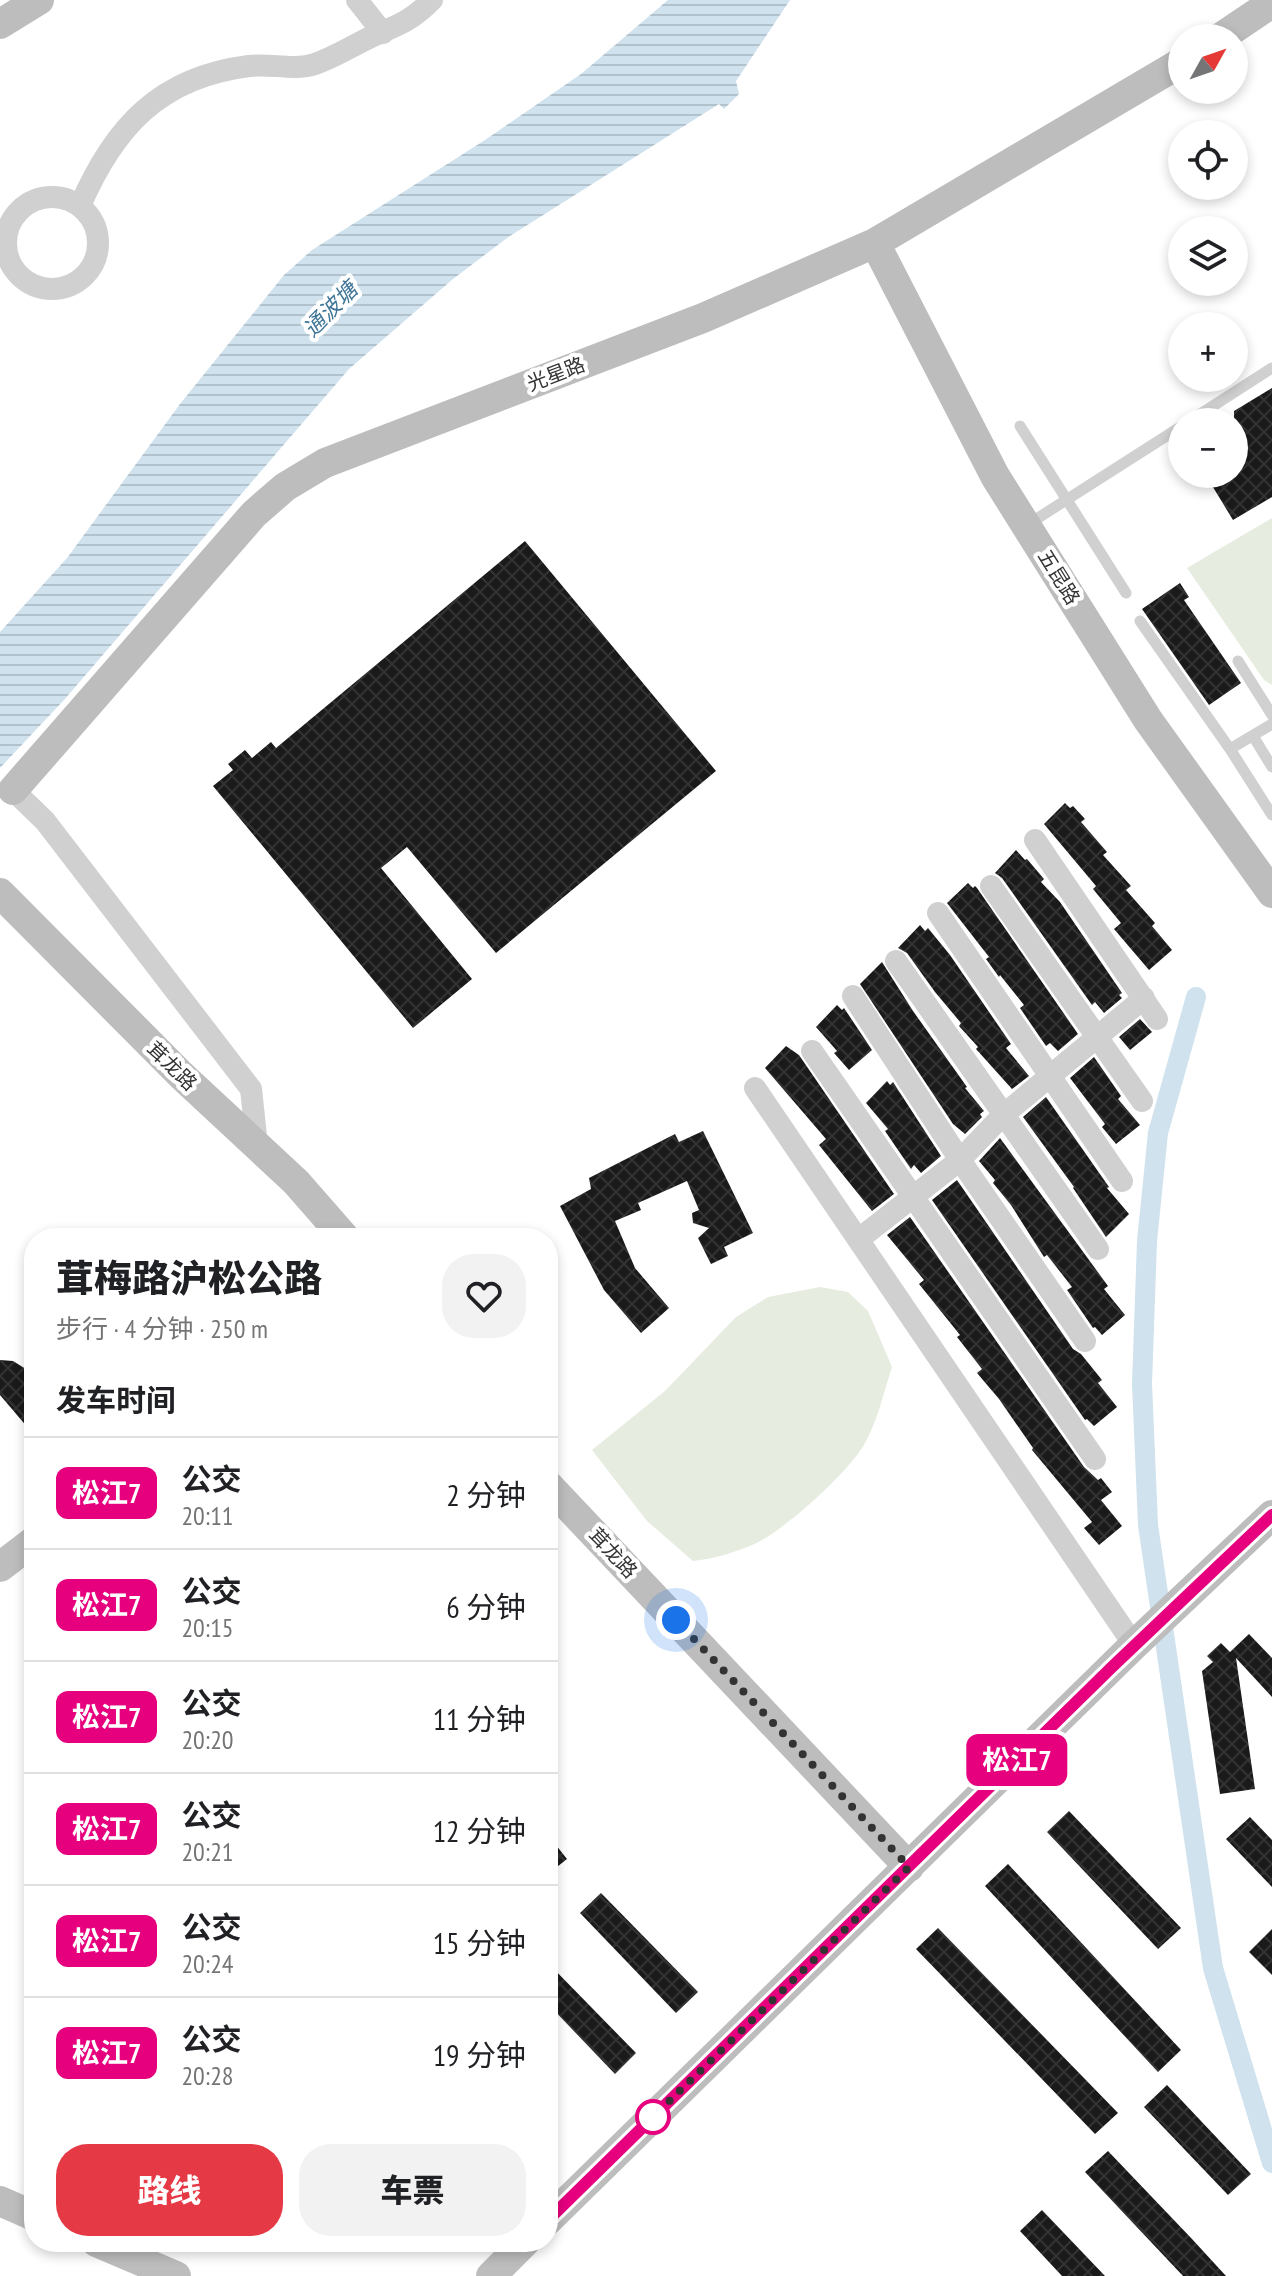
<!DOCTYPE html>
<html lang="zh">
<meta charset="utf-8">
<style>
:root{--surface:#fff;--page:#f2f2f2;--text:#202124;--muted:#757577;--line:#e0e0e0;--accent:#e63946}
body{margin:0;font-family:"PT Sans Narrow","Noto Sans SC",sans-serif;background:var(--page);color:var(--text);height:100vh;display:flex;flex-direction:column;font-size:30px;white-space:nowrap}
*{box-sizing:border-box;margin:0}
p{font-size:26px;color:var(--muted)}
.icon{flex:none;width:44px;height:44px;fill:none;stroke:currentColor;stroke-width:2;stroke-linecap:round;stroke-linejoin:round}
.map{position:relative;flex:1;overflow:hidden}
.side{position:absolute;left:24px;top:1228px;width:534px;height:1024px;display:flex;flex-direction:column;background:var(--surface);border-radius:32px;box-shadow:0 4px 12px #0003}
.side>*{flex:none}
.badge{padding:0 16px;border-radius:12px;font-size:28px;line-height:52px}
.needle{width:52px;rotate:50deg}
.tools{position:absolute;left:1168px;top:24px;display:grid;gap:16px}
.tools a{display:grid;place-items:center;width:80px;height:80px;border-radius:50%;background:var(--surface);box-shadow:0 4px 12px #0003;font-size:40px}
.you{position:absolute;width:40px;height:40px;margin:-20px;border:6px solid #fff;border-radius:50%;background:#1a73e8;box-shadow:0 0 0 12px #1a73e833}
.map>.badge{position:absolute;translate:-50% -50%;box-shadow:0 0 0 4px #fff}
h2{padding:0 32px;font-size:30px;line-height:72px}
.round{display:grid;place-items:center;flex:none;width:84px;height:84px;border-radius:32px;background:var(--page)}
.head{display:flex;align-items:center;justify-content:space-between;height:136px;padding:0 32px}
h1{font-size:38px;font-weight:800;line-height:60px}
.button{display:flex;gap:16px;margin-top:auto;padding:16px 32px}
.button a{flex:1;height:92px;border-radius:32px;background:var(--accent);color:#fff;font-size:32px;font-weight:800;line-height:92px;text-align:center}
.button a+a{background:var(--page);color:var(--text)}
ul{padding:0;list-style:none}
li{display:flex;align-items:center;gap:24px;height:112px;padding:0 32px;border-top:2px solid var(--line)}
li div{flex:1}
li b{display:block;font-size:30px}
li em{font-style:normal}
li .badge{min-width:88px;font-weight:700;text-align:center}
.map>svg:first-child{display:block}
.green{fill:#e6ecdf}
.water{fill:url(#water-rules)}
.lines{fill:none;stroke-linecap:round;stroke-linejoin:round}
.canal{stroke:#cfe2ee;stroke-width:20}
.building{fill:url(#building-cross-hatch)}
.lane{stroke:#d0d0d0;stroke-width:11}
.street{stroke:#d0d0d0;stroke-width:22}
.secondary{stroke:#bdbdbd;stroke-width:30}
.line-casing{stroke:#fff;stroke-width:18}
.line{stroke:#e6007e;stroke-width:12}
.walk{stroke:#333;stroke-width:8;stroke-dasharray:0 14.4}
.stop-dot{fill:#fff;stroke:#e6007e;stroke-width:4}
.labels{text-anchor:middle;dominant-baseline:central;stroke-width:8;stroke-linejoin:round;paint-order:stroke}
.street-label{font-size:20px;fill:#333;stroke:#fff}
.water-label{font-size:22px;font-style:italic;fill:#3f7597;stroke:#fff}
</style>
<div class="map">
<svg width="1272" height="2276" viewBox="0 0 1272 2276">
<defs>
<pattern id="water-rules" width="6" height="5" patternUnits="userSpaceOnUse" patternTransform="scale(2)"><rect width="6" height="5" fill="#cfe2ee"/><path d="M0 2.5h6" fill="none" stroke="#b2c2cd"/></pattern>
<pattern id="building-cross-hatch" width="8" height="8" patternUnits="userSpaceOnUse" patternTransform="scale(2)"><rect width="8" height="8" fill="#1a1a1a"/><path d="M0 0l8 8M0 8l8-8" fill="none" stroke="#333"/></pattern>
</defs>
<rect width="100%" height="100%" fill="#fff"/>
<path class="green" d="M1272,518V685L1264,680L1187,568Z
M820,1287L848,1292L868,1311L892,1367C884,1391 878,1420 865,1443C850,1471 782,1533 752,1545C733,1553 713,1559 693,1561L647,1521L592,1450L665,1391L736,1317L768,1297Z"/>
<path class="water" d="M668,0H790L736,81L739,94L724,109L719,104L507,238L453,279L349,369L64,700L0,768V632L67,558L180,404L284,275L312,250L485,140L581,74Z"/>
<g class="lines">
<path class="canal" d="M1196,997L1158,1133L1147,1241L1142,1384L1148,1525L1213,1968L1272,2163"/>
</g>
<path class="building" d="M1272,388V497L1233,520L1205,474H1234V411Z
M525,541L716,771L496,953L407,847L381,868L472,979L413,1028L213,786L233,770L228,764L245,750L252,758L271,742L276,748Z
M1180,583L1189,597L1184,600L1241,683L1209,705L1142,609Z
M1065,803L1070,808L1073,806L1085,819L1081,822L1107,852L1103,855L1131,886L1126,890L1155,923L1152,926L1172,950L1149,970L1114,929L1121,923L1093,889L1096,886L1044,824Z
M1016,850L1025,860L1027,859L1044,879L1041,882L1060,902L1122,993L1119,995L1122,998L1104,1013L1095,1002L1092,1005L1002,878L995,873Z
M968,883L973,888L975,886L977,888L1078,1034L1058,1051L1050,1043L1046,1046L1020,1008L1024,1005L1000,975L999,977L986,959L989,957L947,903Z
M920,925L925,931L928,928L950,955L1011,1044L1006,1048L1029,1076L1012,1089L976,1049L978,1047L959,1026L961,1023L935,992L907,953L898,948Z
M882,962L913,1011L967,1087L965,1088L984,1111L980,1114L982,1117L965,1134L953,1124L860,984Z
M837,1005L842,1010L844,1008L872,1050L849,1070L834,1053L837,1051L816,1027Z
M1140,1019L1152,1032L1130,1050L1119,1037Z
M786,1046L799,1055L894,1194L872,1211L819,1145L826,1139L765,1068Z
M1094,1057L1121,1096L1118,1099L1140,1125L1116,1144L1102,1127L1105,1124L1070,1078Z
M887,1081L890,1085L893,1082L941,1156L921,1173L914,1165L911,1169L885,1131L888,1129L866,1103Z
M1046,1097L1109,1187L1107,1188L1129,1214L1106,1237L1073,1188L1074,1187L1023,1117Z
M703,1131L753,1233L724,1247L728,1256L711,1264L698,1238L709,1228L693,1223L692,1213L699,1210L687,1181L638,1203L641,1210L615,1221L635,1268L669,1308L641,1333L604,1290L560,1206L591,1189L589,1178L675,1134L679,1142Z
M1000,1138L1108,1286L1104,1289L1125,1315L1102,1335L1095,1327L1093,1328L1067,1290L1072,1287L1047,1255L1044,1257L1011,1205L993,1183L995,1180L979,1161Z
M957,1180L1073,1349L1081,1354L1102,1380L1098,1383L1117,1407L1094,1426L1087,1419L1085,1420L932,1200Z
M910,1217L1084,1467L1098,1480L1101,1478L1112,1492L1101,1500L1122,1526L1099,1545L1084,1528L1092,1522L1032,1450L1033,1448L999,1399L977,1373L982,1369L957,1337L960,1335L919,1284L924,1280L887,1235Z
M0,1360L13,1361L34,1374V1435L0,1395Z
M1249,1634L1272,1658V1697L1236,1658L1255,1789L1220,1794L1202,1671L1213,1662L1207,1656L1221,1643L1230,1652Z
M1069,1811L1181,1928L1158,1949L1047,1832Z
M1250,1817L1272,1840V1887L1226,1839Z
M548,1835L567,1859L548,1874Z
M1008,1864L1181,2050L1158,2072L985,1886Z
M601,1893L698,1992L676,2013L580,1913Z
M938,1928L1118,2113L1095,2134L916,1949Z
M1272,1929V1975L1249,1952Z
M548,1963L636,2053L615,2074L548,2004Z
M1167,2085L1251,2174L1228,2195L1144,2107Z
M1108,2151L1192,2239L1226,2276H1183L1085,2172Z
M1042,2210L1105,2276H1062L1020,2231Z"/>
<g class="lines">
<path class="lane" d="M1188,422L1272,368
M1020,426L1126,593
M1027,525L1182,426
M1140,621L1230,749L1272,815
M1238,661L1272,715
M1253,736L1272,767
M1230,749L1272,724"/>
<path class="street" d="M357,0L383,33
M6 243a46 46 0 1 1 92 0a46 46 0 1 1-92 0Z
M80,206C114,127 160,77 249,66C271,63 293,71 315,64C335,57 352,46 371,37C398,25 410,22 432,0
M13,790L45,821L251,1089L257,1146
M1035,840L1157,1019
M991,886L1142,1101
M938,913L1122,1181
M896,961L1098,1249
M853,996L960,1160L1085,1341
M812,1051L1095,1459
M755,1088L1134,1645
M859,1239L960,1160L1002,1116L1144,998"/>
<path class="secondary" d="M0,24L39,0
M1220,38L1272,3
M875,243L995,476L1148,720L1272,893
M13,790L254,514L285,487L325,463L703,318L875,243L1182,62
M0,893L181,1075L296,1182L345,1238
M548,1485L909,1867
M0,1567L34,1541
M0,2201L34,2216
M548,2220L1134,1645L1272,1515
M96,2242L176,2276
M491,2276L525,2242"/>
</g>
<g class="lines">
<defs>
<path id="line" d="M548,2220L1112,1667L1272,1515"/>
</defs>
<use href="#line" class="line-casing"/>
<use href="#line" class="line"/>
<path class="walk" d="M653,2117L651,2119L909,1867L676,1620"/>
</g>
<circle class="stop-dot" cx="653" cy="2117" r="16"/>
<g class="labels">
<g class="street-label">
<text transform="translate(556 374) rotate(-21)">光星路</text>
<text transform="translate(1059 577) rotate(58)">五昆路</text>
<text transform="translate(172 1066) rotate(44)">茸龙路</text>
<text transform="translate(613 1553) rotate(47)">茸龙路</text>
</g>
<g class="water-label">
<text transform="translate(330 309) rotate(-46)">通波塘</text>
</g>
</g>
</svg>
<div class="tools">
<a><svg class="needle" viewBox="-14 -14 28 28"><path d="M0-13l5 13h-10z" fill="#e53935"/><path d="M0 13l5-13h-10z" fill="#757577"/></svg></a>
<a><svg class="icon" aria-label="locate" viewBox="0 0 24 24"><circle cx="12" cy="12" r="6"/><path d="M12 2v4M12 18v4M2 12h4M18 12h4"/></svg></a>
<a><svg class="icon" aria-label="layers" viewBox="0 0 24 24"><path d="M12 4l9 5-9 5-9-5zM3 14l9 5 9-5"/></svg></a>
<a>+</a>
<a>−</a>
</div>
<div class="you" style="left:676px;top:1620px"></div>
<b class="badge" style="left:1017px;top:1760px;background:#e6007e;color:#fff">松江7</b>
<section class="side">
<div class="head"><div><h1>茸梅路沪松公路</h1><p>步行 · 4 分钟 · 250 m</p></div><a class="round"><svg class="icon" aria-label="heart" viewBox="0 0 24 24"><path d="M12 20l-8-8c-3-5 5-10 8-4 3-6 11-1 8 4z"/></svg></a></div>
<h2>发车时间</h2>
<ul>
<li><span class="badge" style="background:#e6007e;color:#fff">松江7</span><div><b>公交</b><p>20:11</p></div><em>2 分钟</em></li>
<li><span class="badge" style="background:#e6007e;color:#fff">松江7</span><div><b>公交</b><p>20:15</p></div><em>6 分钟</em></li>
<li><span class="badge" style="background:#e6007e;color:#fff">松江7</span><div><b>公交</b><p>20:20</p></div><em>11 分钟</em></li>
<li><span class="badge" style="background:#e6007e;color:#fff">松江7</span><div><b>公交</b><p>20:21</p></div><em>12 分钟</em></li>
<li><span class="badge" style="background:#e6007e;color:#fff">松江7</span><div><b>公交</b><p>20:24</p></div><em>15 分钟</em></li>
<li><span class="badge" style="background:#e6007e;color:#fff">松江7</span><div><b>公交</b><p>20:28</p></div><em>19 分钟</em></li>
</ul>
<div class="button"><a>路线</a><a>车票</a></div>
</section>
</div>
